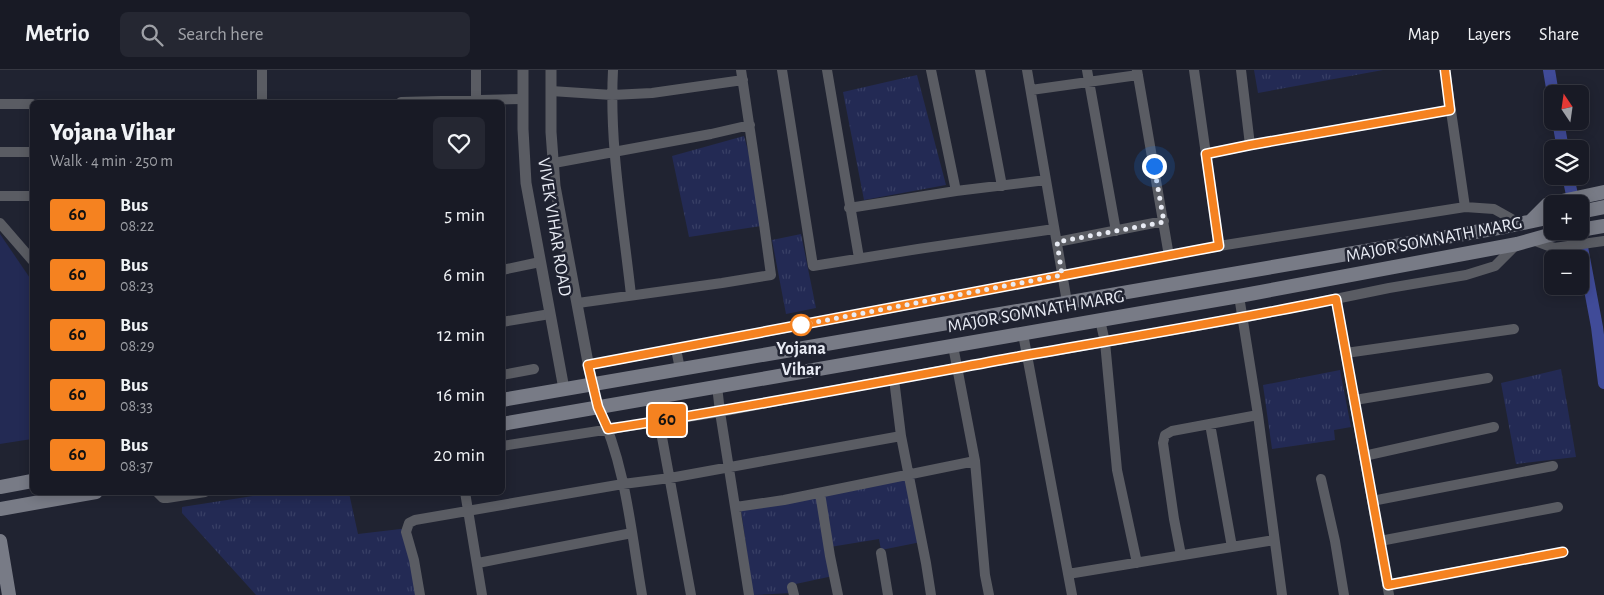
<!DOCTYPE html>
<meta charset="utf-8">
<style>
:root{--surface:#181a25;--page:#252732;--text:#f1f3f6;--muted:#9fa1a7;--line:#363842}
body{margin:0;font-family:"Alegreya Sans",sans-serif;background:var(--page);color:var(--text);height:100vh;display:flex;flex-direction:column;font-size:19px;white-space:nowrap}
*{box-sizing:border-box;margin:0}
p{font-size:16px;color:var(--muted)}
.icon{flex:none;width:28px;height:28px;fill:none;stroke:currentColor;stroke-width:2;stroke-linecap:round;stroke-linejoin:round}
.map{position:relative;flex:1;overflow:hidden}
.panel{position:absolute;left:30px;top:30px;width:475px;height:395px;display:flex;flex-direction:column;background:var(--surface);border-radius:8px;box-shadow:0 2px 12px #0003,0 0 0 1px var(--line)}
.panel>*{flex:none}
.badge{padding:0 10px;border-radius:4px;font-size:18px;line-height:32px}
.needle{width:32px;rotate:347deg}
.tools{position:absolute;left:1544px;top:15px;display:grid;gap:10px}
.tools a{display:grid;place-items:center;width:45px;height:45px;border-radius:8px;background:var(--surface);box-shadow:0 2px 12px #0003,0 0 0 1px var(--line);font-size:25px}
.you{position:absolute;width:25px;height:25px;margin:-12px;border:4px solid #fff;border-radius:50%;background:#1a73e8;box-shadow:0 0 0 8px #1a73e833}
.map>.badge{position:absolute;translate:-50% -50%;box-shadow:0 0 0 2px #fff}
.round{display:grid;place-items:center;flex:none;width:52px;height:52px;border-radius:8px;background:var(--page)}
.summary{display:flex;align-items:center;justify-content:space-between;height:85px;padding:0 20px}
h1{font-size:24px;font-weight:800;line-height:38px}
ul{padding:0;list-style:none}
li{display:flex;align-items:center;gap:15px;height:60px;padding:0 20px}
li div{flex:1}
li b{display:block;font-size:19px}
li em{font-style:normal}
li .badge{min-width:55px;font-weight:700;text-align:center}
header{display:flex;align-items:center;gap:30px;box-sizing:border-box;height:70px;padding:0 25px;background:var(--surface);border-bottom:1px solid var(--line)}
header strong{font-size:24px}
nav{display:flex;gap:28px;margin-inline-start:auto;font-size:18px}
.search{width:350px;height:45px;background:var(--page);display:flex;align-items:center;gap:12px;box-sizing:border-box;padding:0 18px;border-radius:8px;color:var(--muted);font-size:19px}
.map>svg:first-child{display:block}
.grass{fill:#232a54}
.park{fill:url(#park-tufts)}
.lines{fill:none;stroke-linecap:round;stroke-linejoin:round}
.canal{stroke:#404b98;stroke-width:12}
.minor{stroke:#5a5c63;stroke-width:10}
.tertiary{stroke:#5a5c63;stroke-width:11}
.secondary{stroke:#787b86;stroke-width:14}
.line-casing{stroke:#fff;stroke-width:11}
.line{stroke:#f58220;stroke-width:8}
.walk{stroke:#e8ebf4;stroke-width:5;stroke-dasharray:0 9}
.stop-dot{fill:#fff;stroke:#f58220;stroke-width:2.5}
.labels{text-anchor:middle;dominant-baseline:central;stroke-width:5;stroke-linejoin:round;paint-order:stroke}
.street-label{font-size:18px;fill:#e8ebf4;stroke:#202331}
.stop-label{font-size:18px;font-weight:bold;fill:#e8ebf4;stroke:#202331}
</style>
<header>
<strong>Metrio</strong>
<div class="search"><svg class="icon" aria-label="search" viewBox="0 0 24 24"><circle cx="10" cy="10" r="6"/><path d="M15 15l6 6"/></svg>Search here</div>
<nav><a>Map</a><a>Layers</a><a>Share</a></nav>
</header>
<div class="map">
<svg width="1604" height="525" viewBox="0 0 1604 525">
<defs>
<pattern id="park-tufts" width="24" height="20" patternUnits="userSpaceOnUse" patternTransform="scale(1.25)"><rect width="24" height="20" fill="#232a54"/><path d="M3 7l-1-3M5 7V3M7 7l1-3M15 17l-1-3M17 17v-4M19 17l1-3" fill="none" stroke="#383f65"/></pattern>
</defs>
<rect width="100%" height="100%" fill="#202331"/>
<path class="grass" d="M0,164L32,211V369L0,374Z"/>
<path class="park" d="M1254,0H1383L1258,23Z
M917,5L946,115L864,130L843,22Z
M744,66L749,84L761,156L689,167L672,86Z
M801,164L816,238L786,244L772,170Z
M1561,299L1576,387L1516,394L1501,313Z
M1340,300L1351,357L1334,360L1335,370L1272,379L1263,315Z
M914,408L926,471L881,480L879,469L830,477L833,506L791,515L792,523L753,525L741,440Z
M272,423H349L358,464L409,458L418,525H256L182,443V437Z"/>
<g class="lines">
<path class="canal" d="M1549,0L1553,24
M1558,51L1563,79
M1568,106L1574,134
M1579,161L1597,257L1604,313"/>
<path class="minor" d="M476,0V32
M613,0C609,75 623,151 631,225
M782,0L813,196L918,179L1054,159
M827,0L859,188
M931,0L956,121
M980,0L1002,116
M1027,0L1067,232
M1087,0L1116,161
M1137,0L1169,186
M1194,0L1219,176
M1241,0L1250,75
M1445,0L1465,137
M1031,20L1138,5
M551,21L612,25L652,23L743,10
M262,32V0
M401,32L523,29
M0,34H32
M0,82H32
M1206,84L1250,75L1450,40
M554,93L711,64L750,55
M0,126H32
M849,138L956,121L1046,110
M0,153L32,190
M1533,170L1554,178L1604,171
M1057,172L1164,151
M502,200L540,192
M1239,226L1258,345L1282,525
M1336,229L1389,525
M578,233L722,213L771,205L764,154L741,0
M1100,250L1105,272L1117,400L1137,493
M502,252L550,244
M1023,264L1072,525
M953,276L975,391L985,505L989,525
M676,279L680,299
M1346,283L1514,259
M589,295L1219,176L1465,137L1494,139L1519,153
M502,305L534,299
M894,309L901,366L926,493L931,525
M717,316L720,342L749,525
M1355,330L1488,308
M598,337C626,395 631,462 642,525
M659,351L691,525
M1210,354L1232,477
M502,376L720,342L894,309L1242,248L1389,218L1466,205L1495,196L1517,174
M1364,386L1494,357
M1321,409L1335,471L1344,525
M157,422L163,428H167L205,422
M465,422L482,525
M820,423L830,486L838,525
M1372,431L1553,396
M736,437L784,430L975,391
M1380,471L1558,437
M881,483L888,525
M1181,485L1174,449L1163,373L1165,365L1172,361L1258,345
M478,493L632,463
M1068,504L1274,470
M1387,515L1563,482
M792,517L794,525
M420,525L414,490L406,462L409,453L415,450L623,414L670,408L901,366"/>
<path class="tertiary" d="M523,0V59L526,113L564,319
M551,0V62L555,116L592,314"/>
<path class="secondary" d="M1580,142L1604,137
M1531,151L1548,134L1604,122
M1580,160L1604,156
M502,330L1504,157L1552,147
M502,354L1239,226L1517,174L1549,165L1575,161
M0,417L32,411
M0,439L96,422
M0,471L9,525"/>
</g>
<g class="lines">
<defs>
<path id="line" d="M1445,0L1450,40L1250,75L1206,84L1219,176L588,295L598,337L608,359C745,338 881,312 1017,287C1124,268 1230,251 1336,229L1388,515L1563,482"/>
</defs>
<use href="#line" class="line-casing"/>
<use href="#line" class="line"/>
<path class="walk" d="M801,255L1062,205L1057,172L1164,152L1154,96"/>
</g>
<circle class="stop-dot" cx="801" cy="255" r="10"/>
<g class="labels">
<g class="street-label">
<text transform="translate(554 157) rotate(81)">VIVEK VIHAR ROAD</text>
<text transform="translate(1434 170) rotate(-11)">MAJOR SOMNATH MARG</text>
<text transform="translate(1036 242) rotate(-10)">MAJOR SOMNATH MARG</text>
</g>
<g class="stop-label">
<text x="801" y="279">Yojana<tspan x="801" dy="21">Vihar</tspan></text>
</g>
</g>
</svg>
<div class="tools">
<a><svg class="needle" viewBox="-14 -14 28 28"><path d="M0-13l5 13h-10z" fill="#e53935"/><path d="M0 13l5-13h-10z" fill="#9fa1a7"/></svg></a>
<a><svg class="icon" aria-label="layers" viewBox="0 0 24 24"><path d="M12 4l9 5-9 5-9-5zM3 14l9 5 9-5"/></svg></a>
<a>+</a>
<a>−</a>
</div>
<div class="you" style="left:1154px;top:96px"></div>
<b class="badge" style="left:667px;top:350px;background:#f58220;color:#111">60</b>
<section class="panel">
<div class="summary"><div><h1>Yojana Vihar</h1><p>Walk · 4 min · 250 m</p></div><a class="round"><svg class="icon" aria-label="heart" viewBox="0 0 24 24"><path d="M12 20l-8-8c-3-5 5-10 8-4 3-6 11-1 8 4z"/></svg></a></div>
<ul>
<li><span class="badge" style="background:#f58220;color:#111">60</span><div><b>Bus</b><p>08:22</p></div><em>5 min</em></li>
<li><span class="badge" style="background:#f58220;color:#111">60</span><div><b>Bus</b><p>08:23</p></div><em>6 min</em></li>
<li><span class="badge" style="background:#f58220;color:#111">60</span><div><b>Bus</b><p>08:29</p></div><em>12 min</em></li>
<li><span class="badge" style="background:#f58220;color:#111">60</span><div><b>Bus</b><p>08:33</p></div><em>16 min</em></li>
<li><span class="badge" style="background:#f58220;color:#111">60</span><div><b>Bus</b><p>08:37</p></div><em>20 min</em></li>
</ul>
</section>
</div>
